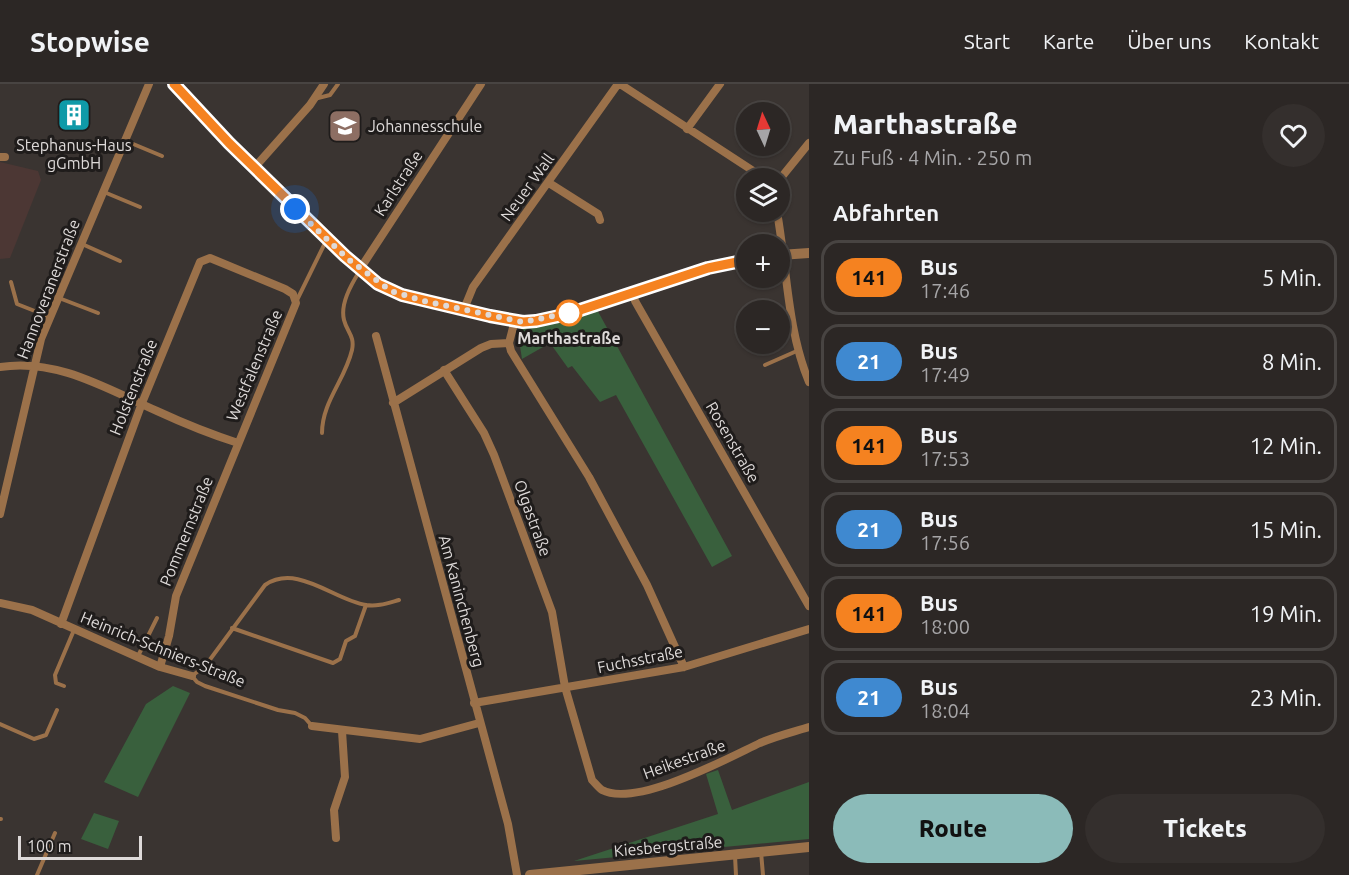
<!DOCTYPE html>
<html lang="de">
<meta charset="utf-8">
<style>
:root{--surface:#2c2725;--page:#342f2d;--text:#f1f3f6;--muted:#a6a5a7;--line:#484442;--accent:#8bbbb9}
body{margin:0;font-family:Ubuntu,sans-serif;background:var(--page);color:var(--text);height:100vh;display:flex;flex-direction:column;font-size:22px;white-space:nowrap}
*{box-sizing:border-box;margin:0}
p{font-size:20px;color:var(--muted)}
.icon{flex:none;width:33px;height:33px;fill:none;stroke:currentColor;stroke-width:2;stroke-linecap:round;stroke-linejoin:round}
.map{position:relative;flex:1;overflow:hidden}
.details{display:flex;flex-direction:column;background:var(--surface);width:540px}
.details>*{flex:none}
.badge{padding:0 12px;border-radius:20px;font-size:21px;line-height:39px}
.needle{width:39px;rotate:356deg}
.tools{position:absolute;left:736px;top:18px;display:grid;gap:12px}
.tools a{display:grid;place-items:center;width:54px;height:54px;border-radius:50%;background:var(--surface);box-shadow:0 2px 4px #0004,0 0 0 2px var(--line);font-size:30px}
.scale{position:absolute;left:18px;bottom:15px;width:124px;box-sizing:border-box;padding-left:6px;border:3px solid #dedad9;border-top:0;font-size:16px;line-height:21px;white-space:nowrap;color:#dedad9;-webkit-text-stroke:4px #1f1c1b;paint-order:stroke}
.you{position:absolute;width:30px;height:30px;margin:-15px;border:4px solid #fff;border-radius:50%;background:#1a73e8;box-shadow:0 0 0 9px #1a73e833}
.map>.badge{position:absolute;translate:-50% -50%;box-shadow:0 0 0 3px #fff}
h2{padding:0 24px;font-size:22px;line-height:54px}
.round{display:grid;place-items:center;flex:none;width:63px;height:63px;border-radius:32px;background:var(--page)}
.summary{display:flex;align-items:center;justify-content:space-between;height:102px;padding:0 24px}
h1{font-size:28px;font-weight:800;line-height:45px}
.cta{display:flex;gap:12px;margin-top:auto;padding:12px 24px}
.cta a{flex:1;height:69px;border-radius:36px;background:var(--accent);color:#111;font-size:24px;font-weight:800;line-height:69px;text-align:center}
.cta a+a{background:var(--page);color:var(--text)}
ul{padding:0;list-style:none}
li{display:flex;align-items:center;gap:18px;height:75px;margin:0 12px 9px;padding:0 12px;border:3px solid var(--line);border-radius:18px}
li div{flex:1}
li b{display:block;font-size:22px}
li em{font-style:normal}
li .badge{min-width:66px;font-weight:700;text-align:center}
header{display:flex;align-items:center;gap:36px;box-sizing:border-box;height:84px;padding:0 30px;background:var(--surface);border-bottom:2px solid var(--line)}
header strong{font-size:28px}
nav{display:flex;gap:33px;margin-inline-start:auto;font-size:21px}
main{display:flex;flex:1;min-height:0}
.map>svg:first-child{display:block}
.education{fill:#4c3734}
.green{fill:#39603d}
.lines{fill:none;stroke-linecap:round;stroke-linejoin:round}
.service{stroke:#9b714a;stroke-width:4}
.minor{stroke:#9b714a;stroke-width:8}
.tertiary{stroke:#9b714a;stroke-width:10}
.line-casing{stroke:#fff;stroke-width:14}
.line{stroke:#f58220;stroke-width:9}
.walk{stroke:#dedad9;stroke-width:6;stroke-dasharray:0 10.8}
.stop-dot{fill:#fff;stroke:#f58220;stroke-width:3}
.labels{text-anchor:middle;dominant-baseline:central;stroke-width:6;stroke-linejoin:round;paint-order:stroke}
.poi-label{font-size:16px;fill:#dedad9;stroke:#1f1c1b;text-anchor:start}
.street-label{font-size:16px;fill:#dedad9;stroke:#1f1c1b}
.stop-label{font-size:16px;font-weight:bold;fill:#dedad9;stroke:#1f1c1b}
</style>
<header>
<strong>Stopwise</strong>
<nav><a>Start</a><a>Karte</a><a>Über uns</a><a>Kontakt</a></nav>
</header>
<main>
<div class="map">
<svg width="809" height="791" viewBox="0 0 809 791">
<rect width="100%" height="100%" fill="#3a3431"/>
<path class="education" d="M0,78L38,87L41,96L10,174L0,175Z"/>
<path class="green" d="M595,222L732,472L712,483L616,311L600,318L572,282L568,284L550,259L522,275L518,249L522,242Z
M173,602L190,609L138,713L104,698L146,620Z
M718,686L732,726L809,698V755L574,777L718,730L706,690Z
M94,729L119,737L108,765L81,755Z"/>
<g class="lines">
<path class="service" d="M314,15L330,11L338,0
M126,57L162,72
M104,108L140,123
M82,160L120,177
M11,198L17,220L50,233
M59,214L98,229
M297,216L327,155
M765,281L799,266
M322,349C322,318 345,296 352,266C355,252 347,248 344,236C340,220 351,201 359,188
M232,544L333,579L340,575L346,557L355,552L366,521
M138,572L157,534
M64,602L56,599L55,591L74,546
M0,640L34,655L46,651L57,626
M312,642L305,634L295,629L278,626L205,602L197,598L192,592L206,581L265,501C297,479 334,516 366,521C377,523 388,519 399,516
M0,735H1
M761,768L763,791
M735,772L736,791
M37,791L55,749"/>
<path class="minor" d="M620,0L764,94
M687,45L720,0
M0,73H5
M254,84L310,21L324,0
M780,95L809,59
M549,99L598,130L600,136
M777,128C787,183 787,245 809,298
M360,185L481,0
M633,208L635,217L809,522
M464,225L473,203L618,0
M515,236L509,259L511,267L589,393L647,501L684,583
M376,252L508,740L517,791
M0,283C57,274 107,305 157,327C183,339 210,350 238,359
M444,286L484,349L494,371L552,528L565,603L592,696C595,699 599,704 602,706C636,724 728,674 760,659C776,652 793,648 809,643
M393,319L481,264L491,260L509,259
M0,430L41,255L149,0
M0,519L32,526L160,583L192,592
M61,540L142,319L200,178L210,174L285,205L293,210L296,219L176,512L169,552L160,583
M474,619L684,583L809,545
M312,642L420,655L479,639
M336,754L334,726L345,693L342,647"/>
<path class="tertiary" d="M173,0L229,59L348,175L378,200L402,211L490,232L523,238L536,237L568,230L708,184L747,176
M780,171L809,169
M530,791L809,763"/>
</g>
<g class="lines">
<defs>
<path id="line" d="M174,0L229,59L345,172L378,200L402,211L490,232L523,238L536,237L568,230L708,184L747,176"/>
</defs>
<use href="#line" class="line-casing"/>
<use href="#line" class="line"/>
<path class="walk" d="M295,125L348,175L391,207L424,217L523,238L569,229"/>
</g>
<defs>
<symbol id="building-square" viewBox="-11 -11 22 22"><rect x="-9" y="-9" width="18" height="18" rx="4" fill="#0f9aa8" stroke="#1f1c1b"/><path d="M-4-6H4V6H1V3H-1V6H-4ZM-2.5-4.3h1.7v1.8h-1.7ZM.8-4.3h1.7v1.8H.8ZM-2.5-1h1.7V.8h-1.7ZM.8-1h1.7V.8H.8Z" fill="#fff"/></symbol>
<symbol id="school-square" viewBox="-11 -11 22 22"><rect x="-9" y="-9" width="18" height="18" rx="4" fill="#8d6e63" stroke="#1f1c1b"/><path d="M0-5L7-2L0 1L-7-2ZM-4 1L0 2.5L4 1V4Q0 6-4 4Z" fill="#fff"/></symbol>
</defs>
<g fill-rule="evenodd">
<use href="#building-square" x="55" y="12" width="38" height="38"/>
<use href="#school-square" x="326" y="23" width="38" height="38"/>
</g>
<circle class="stop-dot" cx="569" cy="229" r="12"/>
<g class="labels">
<g class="poi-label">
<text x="368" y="42">Johannesschule</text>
<text x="74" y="61" text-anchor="middle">Stephanus-Haus<tspan x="74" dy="18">gGmbH</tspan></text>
</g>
<g class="street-label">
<text transform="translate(398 99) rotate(-57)">Karlstraße</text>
<text transform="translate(527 103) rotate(-54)">Neuer Wall</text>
<text transform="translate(48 205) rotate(-69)">Hannoveranerstraße</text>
<text transform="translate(254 281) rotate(-67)">Westfalenstraße</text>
<text transform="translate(133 303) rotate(-68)">Holstenstraße</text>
<text transform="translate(733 358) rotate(60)">Rosenstraße</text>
<text transform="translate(533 434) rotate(70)">Olgastraße</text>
<text transform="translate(186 447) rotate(-68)">Pommernstraße</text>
<text transform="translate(462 517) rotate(75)">Am Kaninchenberg</text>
<text transform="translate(163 565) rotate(22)">Heinrich-Schniers-Straße</text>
<text transform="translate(640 575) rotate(-11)">Fuchsstraße</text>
<text transform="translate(684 675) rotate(-20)">Heikestraße</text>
<text transform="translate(668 762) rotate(-5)">Kiesbergstraße</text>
</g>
<g class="stop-label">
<text x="569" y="254">Marthastraße</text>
</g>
</g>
</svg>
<div class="tools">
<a><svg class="needle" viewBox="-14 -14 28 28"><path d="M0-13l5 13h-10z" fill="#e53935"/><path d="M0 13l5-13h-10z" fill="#a6a5a7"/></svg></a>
<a><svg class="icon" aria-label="layers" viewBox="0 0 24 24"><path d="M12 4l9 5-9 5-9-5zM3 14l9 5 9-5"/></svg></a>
<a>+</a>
<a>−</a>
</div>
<div class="scale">100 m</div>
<div class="you" style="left:295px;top:125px"></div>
</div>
<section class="details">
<div class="summary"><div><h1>Marthastraße</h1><p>Zu Fuß · 4 Min. · 250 m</p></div><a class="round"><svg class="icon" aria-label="heart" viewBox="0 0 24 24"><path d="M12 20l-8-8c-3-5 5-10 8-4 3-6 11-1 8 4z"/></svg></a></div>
<h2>Abfahrten</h2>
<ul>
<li><span class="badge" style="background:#f58220;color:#111">141</span><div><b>Bus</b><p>17:46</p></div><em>5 Min.</em></li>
<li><span class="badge" style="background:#3f89d0;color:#fff">21</span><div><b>Bus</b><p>17:49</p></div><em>8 Min.</em></li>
<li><span class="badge" style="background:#f58220;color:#111">141</span><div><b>Bus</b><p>17:53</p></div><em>12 Min.</em></li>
<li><span class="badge" style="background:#3f89d0;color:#fff">21</span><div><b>Bus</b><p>17:56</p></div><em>15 Min.</em></li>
<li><span class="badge" style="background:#f58220;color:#111">141</span><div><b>Bus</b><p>18:00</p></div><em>19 Min.</em></li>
<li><span class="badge" style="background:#3f89d0;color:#fff">21</span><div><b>Bus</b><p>18:04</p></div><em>23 Min.</em></li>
</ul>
<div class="cta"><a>Route</a><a>Tickets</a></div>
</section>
</main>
